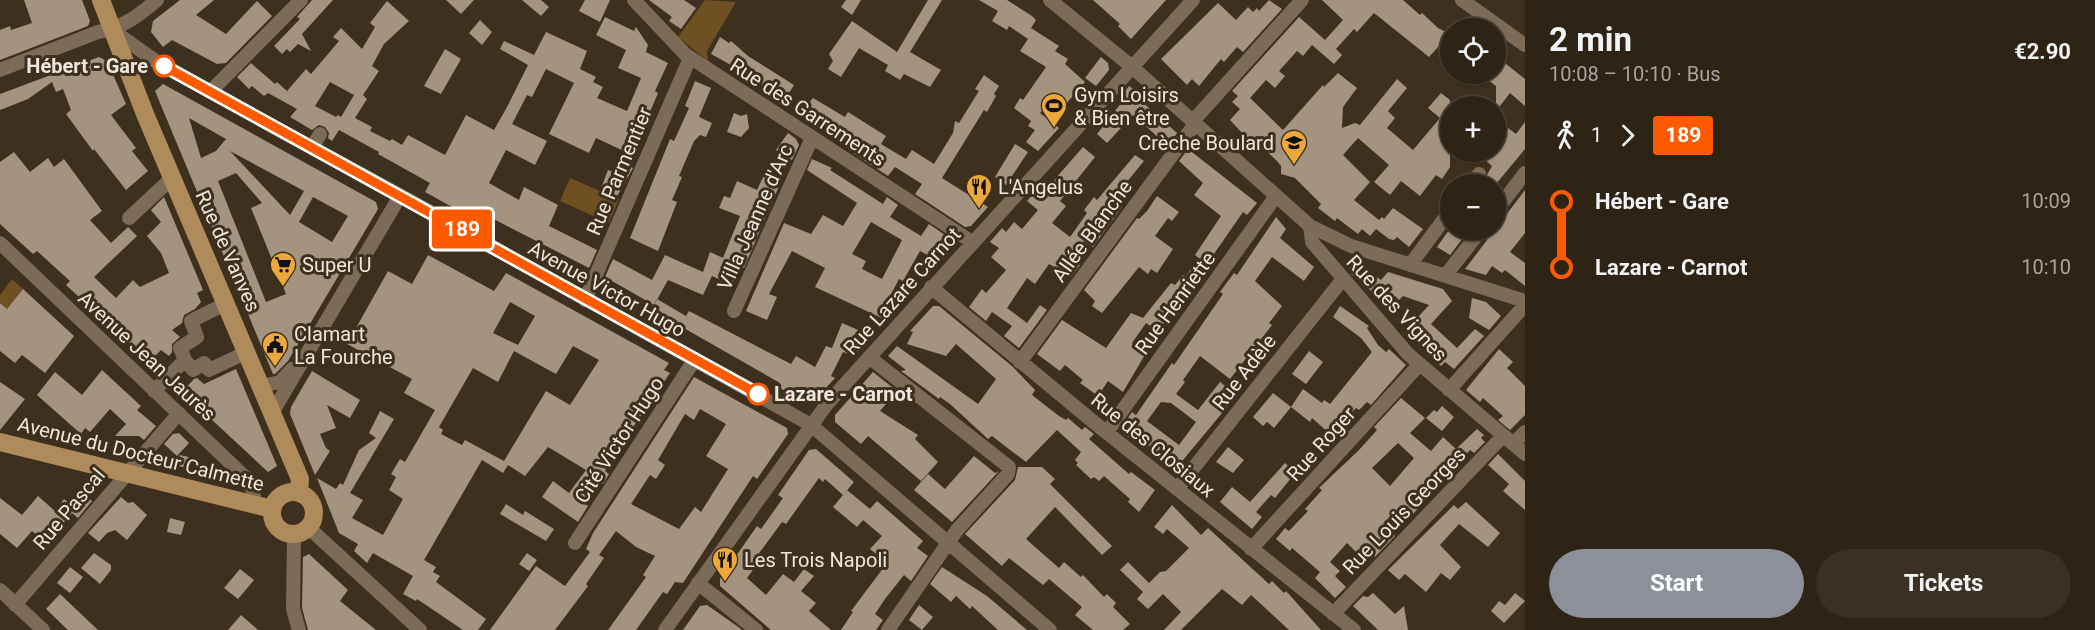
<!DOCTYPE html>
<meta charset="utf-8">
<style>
:root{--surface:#2e2416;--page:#3a3023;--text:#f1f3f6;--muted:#a7a4a1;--line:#494135;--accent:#8c9099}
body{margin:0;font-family:Roboto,sans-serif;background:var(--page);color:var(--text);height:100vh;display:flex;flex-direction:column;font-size:22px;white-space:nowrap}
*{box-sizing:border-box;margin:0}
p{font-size:20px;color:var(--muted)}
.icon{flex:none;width:33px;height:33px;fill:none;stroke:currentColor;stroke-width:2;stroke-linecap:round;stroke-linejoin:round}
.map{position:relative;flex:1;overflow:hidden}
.details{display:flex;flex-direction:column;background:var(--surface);width:570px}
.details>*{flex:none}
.badge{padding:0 12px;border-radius:4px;font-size:21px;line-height:39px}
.fabs{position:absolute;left:1440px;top:18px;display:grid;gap:12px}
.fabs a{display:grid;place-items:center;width:66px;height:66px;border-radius:50%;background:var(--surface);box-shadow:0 2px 4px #0004,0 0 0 2px var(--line);font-size:30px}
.map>.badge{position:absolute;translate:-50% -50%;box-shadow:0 0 0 3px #fff}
.legs{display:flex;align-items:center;gap:9px;height:66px;padding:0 24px;font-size:20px}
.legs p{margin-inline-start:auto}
.head{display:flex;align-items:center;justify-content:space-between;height:102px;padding:0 24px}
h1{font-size:33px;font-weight:700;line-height:45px}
.button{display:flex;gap:12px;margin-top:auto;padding:12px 24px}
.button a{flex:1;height:69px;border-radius:36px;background:var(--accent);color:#fff;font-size:24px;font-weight:700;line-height:69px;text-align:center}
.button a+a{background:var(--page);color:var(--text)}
ul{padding:0 24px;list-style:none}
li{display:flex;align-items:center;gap:21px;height:66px;font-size:22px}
li i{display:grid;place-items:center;width:9px;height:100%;margin:0 8px;background:currentColor}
li i::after{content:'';width:15px;height:15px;margin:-8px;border:4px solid;border-radius:50%;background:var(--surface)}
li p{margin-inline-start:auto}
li:first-child i{background:linear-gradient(#0000 50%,currentColor 0)}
li:last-child i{background:linear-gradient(currentColor 50%,#0000 0)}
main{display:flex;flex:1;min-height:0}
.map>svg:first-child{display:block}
.green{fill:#6f5022}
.building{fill:#a4937e;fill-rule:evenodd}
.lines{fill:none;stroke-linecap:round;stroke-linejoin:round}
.minor{stroke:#7b6b57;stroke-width:14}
.major{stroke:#af8b5b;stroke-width:18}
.line-1-casing{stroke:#fff;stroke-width:14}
.line-1{stroke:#ff5a00;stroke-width:9}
.stop-1-dot{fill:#fff;stroke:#ff5a00;stroke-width:3}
.labels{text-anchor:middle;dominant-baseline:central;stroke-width:6;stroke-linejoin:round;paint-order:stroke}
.stop-label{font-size:20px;font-weight:bold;fill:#f0e7dc;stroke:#3e301e;text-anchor:end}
.poi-label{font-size:20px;fill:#f0e7dc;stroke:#3e301e;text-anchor:start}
.street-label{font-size:20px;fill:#f0e7dc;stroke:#3e301e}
</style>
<main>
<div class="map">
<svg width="1525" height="630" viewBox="0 0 1525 630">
<rect width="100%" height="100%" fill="#3e301e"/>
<path class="green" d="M705,0L736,2L707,51L708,61L678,37Z
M570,178L619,199L609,223L560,201Z
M12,279L23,289L7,309L0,303V295Z"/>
<path class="building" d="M24,0H82L90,21L88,26L0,60V30L10,26L11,30L32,23Z
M180,0H214L196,15L226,34L257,1L272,16L226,63L217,64L172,40L163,47L151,32L153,21Z
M312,0H333L302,34L311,51L298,44L290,52L287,49L282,54L274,46L300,19L297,17Z
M446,0H474L461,14Z
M522,0H541L549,7L541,16Z
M585,0H610L600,22L579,11Z
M649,0H684L696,8L681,29L669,21L672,17Z
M846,0H861L852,15L841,7Z
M928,0H942L910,52L941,70L930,87L904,74L900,80L885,71L888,65L859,48L841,77L828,69L833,61L829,54L852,21L897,52Z
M979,0H1007L1032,16L1036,20L1031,28L1059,46L1055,51L1068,59L1065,64L1085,82L1065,105L1055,96L1040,113L1059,128L1038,151L1026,142L1035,130L1028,126L1031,121L1014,108L1020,98L1023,100L1046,67L1020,51L1028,39L1009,26L1007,30L992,21L998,11Z
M1093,0H1166L1131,39L1118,26L1120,24Z
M1269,0L1282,9L1243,52L1237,47L1224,62L1221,59L1199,86L1192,79L1187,85L1161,59L1218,3L1236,20L1248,7L1253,12L1257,8L1259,11Z
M1322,0H1403L1420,15L1422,13L1438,28L1450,34L1429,57L1374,13L1357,32L1354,29L1336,49L1342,55L1334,64L1312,45L1303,56L1297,51L1279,71L1285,76L1275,88L1266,80L1250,98L1283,130L1323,85L1324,87L1338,73L1357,88L1343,107L1342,128L1355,123L1360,125L1397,79L1407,88L1388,111L1395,118L1387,128L1413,150L1440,118L1428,108L1441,93L1450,100V167L1442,179L1436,175L1420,196L1401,181L1390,195L1374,182L1389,165L1358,138L1343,155L1370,182L1354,200L1379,220L1382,217L1384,219L1393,208L1423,229L1409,247L1397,237L1394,240L1389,239L1376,229L1370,236L1362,229L1358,234L1337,218L1335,221L1318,208L1321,204L1295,178L1281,174V166L1277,161L1260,145L1256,148L1230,120L1240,109L1232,102L1238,96L1232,91L1299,17L1325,40L1343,20Z
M387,1L409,21L384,44L372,66L379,71L363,95L367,99L355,118L372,127L370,131L390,141L392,139L402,145L408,135L445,155L466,115L494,130L507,107L528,65L500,49L504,41L534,55L546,32L587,51L580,69L596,77L593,82L603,87L597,98L627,111L641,78L618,68L626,50L596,35L605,17L634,31L636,27L648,45L646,52L668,63L655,91L658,93L653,105L630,154L596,138L589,153L549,134L574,83L546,69L532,97L527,95L512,124L547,141L535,165L506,150L489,183L519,200L524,187L558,205L549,226L597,250L589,268L476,210L472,218L425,192L430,183L378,154L379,152L339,130L332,141L328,138L329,133L325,127L319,125L312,130L290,117L297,109L268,93L264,96L252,86L249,89L237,77L251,63L275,84L277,82L287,91L306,69L311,74L339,41L333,37L341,28L362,49L375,27L370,23ZM330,82L354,95L341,117L338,115L336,117L315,106Z
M480,20L492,32L482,45L469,33Z
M720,37L729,43L731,41L748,56L794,85L784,101L749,75L711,54Z
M445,49L461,59L441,94L424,86Z
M1496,56L1525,79V106L1510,93L1496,111V86L1480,74H1496Z
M99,57L107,61L126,104L111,115L136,148L132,151L148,171L126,190L94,149L93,151L66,114L71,110L63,89L56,92L52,82L28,99L0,110V94Z
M1101,57L1108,63L1109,70L1096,86L1085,78Z
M984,75L999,86L994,94L996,96L987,112L984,110L942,178L988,207L971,226L965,227L915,194L922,184L895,167L888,176L853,153L857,146L800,114L813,98L845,117L848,112L886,136L881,144L906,159L912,150L934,164L953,133L955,121L959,123L979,91L975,89Z
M695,81L711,88L699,117L712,123L706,137L700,135L694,141L679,176L682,177L672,200L677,202L658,251L630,238L670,139L674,141L689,108L685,106Z
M163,84L376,202L378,209L288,361L275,374H273L155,91ZM189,118L226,139L216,151L201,158ZM230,151L304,191L290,215ZM236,173L262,203L251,208L286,294L266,302L218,181ZM313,197L348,216L332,242L299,222Z
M1129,86L1142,95L1139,99L1177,133L1165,150L1167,145L1133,115L1107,143L1097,134L1122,102L1119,100Z
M734,113L741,116L747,114L749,128L741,137L727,132Z
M1525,122V149L1496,184H1482L1492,166L1476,152H1496V144L1508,128L1516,134Z
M788,133L796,139L799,145L792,160L776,150Z
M1015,144L1028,152L1006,185L995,177Z
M1083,147L1095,157L1060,201L1066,206L1052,223L1070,237L1087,213L1084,210L1094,197L1097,200L1135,155L1144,161L1112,200L1122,207L1093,247L1084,241L1071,258L1080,265L1071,277L1049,264L1035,284L1027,278L1007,308L1027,323L1040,305L1047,310L1019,348L1004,336L1012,326L992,312L986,321L969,307L982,289L986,293L1006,270L991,257L999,248L990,242L1002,228L1006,232L1014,222L1022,229L1038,210L1027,201L1044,182L1049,186Z
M1188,149L1257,203L1247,215L1243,212L1207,264L1195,255L1221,216L1194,195L1203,183L1179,161Z
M14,152L30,172L48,158L54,167L64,159L102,211L90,220L111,243L128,227L137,236L94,277L116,298L133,280L140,287L169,273L161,253L147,236L161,222L151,210L164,197L203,290L197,293L201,302L195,309L184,315L182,323L172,330L180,337L172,344V352L169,356L161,350L149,362L66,285L70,281L37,251L33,254L0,224V162Z
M812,159L832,168L830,170L883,204L887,197L898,205L890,217L921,236L929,224L945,235L931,257L920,251L903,281L899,279L888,300L900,305L886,320L815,287L825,268L792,251L769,294L777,297L767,320L746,311L784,223L811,234L823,215L843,226L857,203L807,170ZM871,222L902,240L882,279L862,269L866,261L852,254Z
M618,161L633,168L616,198L600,191L608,170L613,172Z
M765,173L777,178L774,184L779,186L744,268L741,266L732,285L712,276L703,295L668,280L654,305L605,277L613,259L652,280L665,255L703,272L710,252L723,258L740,216L719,208L724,196L730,198L737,181L757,190Z
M1525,190V233L1510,252L1525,263V286L1505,270L1502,273L1492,266L1486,275L1465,269Z
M1157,196L1179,212L1172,221L1168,218L1155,236L1173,249L1157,273L1151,269L1148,274L1139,267L1102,313L1092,306L1095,301L1084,290L1137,218L1139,219L1147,211Z
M1276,217L1286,229L1280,238L1314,267L1304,281L1272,257L1255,281L1282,306L1269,323L1272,325L1230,379L1200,356L1183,380L1185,382L1176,394L1198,410L1220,382L1237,395L1178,466L1161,453H1153L1152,448L1136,436L1133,441L1120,430L1132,412L1136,415L1172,363L1174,365L1223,294L1220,292L1225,285L1234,273L1237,275ZM1161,402L1171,403L1196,422L1179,445L1147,421Z
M1449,230H1460L1466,234L1450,255L1437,247Z
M428,255L494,291L506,273L669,363L664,370L670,373L610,461L605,471L609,474L603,484L599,481L584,503L588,506L578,522L542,497L553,481L569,493L586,470L548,447L525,476L508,465L503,473L482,460L424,560L436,567L433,572L440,576L436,582L486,619L478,630H463L417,599L416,601L403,594L413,576L373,553L367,563L354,551L358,544L339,533L317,478L336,489L340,483L343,485L359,450L376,438L369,433L380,411L394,419L350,493L363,500L352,518L383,535L403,499L389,490L396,477L391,474L400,459L405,462L435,410L404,393L412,379L347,344L388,271L412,284ZM510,302L535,316L518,345L493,333ZM573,346L599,360L570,405L546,391L504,461L465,440L462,445L441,434L443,430L439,427L473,368L498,382L514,351L556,374Z
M1194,264L1205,273L1198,283L1187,275Z
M1358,265L1381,280L1388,272L1443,289L1452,301L1431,324L1457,348L1475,329L1484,336L1454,369L1445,362L1441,366L1411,335L1413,333L1408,328L1429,305L1403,296L1399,300L1395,296L1387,304L1351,274Z
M1183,275L1194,282L1158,331L1146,323L1132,343L1146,353L1123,392L1108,381L1098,396L1080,383L1083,380L1065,365L1060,371L1037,354L1062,320L1106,348L1131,313L1143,318L1171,283L1175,285Z
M23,289L74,336L45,373L22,355L15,363L0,351V303L7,309Z
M1472,298L1486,302L1501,316L1489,330L1469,318Z
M657,299L686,316L689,311L791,364L796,356L815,367L826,346L832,348L842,323L872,336L854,356L843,352L831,376L835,378L813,402L806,403L778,387L780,383L696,335L680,326L677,331L648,315Z
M933,306H939L1012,366L1035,390L1032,395L1059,416L1066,420L1068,418L1082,430L1085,427L1094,434L1089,439L1129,474L1131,472L1155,490L1139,512L1128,502L1130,499L1104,476L1099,481L1094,477L1091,479L1076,465L1078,463L1075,460L1081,452L1057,430L1026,462L992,436L988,439L950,404L940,397L939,399L901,371L906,370L888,356L897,346L978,404L996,379L956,344L946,356L907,344L913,332L910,331Z
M1340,306L1369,326L1367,328L1378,345L1386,352L1389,349L1406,365L1371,405L1367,402L1359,410L1356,408L1330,434L1312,418L1310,422L1291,407L1303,389L1322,403L1324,400L1330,404L1372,352L1361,338L1333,317Z
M1499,349L1513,362L1507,368L1525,386V415L1510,430L1498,420L1503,416L1483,398L1480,402L1466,390Z
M1309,351L1323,362L1306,384L1292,374Z
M236,369L277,466L268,472L182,392L194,379L197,378L204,384Z
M102,370L141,406L137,410L156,426L144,440L139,436H115L126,424L110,409L90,432L85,428L81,434L37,395L55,372L82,395Z
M312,371L360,400L350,418L327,405L336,428L320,434L326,448L330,451L315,475L290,414L291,407Z
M873,372L897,391L880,411L918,435L915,439L938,462L921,481L868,436L861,444L835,422V415Z
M694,377L787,428L788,434L757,479L753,476L683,583L675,582L667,594L663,592L636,630H608L646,577L643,575L655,556L636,547L616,531L599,555L604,558L586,584L588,586L555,630H490L536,566L565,586L590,552L586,549L593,533ZM700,409L726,424L706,456L728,469L701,512L695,507L679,529L631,504L650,475L656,479L665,465L658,460L685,414L694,420Z
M0,382L25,399L0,430Z
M1273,393L1291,407L1274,428L1267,422L1263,426L1253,417Z
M1401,398L1425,418L1410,433L1431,451L1443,437L1456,449L1477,429L1484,435L1481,438L1485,442L1474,453L1470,450L1413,514L1407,510L1389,529L1395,536L1375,557L1371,552L1364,560L1347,543L1330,562L1340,571L1335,576L1346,587L1335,598L1315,578L1320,572L1292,548L1290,551L1276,539L1285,528L1289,531L1308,511L1305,509L1322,490L1319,488L1359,450L1377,430L1374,427ZM1398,443L1414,458L1390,486L1372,468Z
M1442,406L1454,417L1442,431L1426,418L1434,410L1437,412Z
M179,433L189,443L177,456L164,444L173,434Z
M1228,447L1244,460L1233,473L1216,462Z
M816,449L854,482L843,495L825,479L823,482L819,478L786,524L782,522L757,556L761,559L747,578L766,595L783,574L794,582L804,569L814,576L801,591L816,603L809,611L831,630H771L720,586V579L757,526L761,529L783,498L778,495L809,450Z
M1498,454L1525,481V510L1503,491L1509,484L1488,465Z
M180,455L193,458L190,469L175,465Z
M974,456L995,473L999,471L952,522L914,490L928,474L945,489Z
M1285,463L1295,473L1275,498L1271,495L1256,512L1262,517L1252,529L1220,502L1232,487L1250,502Z
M1018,467H1042L1055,479L1050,484L1112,546L1102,555L1055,507L1026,539L1059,568L1064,562L1081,577L1083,575L1104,597L1107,594L1116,603L1113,607L1130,624L1123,630H1093L1075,615L1082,607L1049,579L1043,585L1009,558L1002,566L965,534L1015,480Z
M847,490L870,509L877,501L923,541L917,548L928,556L911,581L904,575L885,599L875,614L883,620L876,630H841L853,612L851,611L887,563L870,549L882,536L863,520L857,527L833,507Z
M81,492L92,501L78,518L72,513L46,543L32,531L17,548L0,534V498L22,515L38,496L55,511L64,499L70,504Z
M121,497L128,503L133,502L147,515L127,540L115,530L107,533L99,542L88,533Z
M1466,502L1500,533L1488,547L1459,524L1440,545L1461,567L1450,580L1441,573L1426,592L1405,574L1399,580L1388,570L1454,505L1458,509Z
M506,504L523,515L525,511L554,529L546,541L500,514Z
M1172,505L1201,535L1208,528L1269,584L1272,581L1284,593L1286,591L1321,630H1289L1251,595L1242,605L1222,589L1181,630H1164L1181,612L1163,594L1148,609L1137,599L1143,592L1120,570L1128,562L1149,583L1160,572L1166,571L1189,548L1167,529L1163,534L1154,527Z
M170,518L185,522L181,535L167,532Z
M94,553L111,565V570L100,584L81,568Z
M527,553L537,560L529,571L519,564Z
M309,554L348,590L340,601L376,630H308L302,608L303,557Z
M70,567L83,577L70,593L57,583Z
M942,567L987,596L1027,630H998L972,606L970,609L956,596L951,602L930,584Z
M240,569L254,580L238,599L224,588Z
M1373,593L1395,614L1404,606L1408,630H1378L1353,606L1363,596L1368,597Z
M1515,593L1525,601L1504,623L1491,611L1499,601L1505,605Z
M60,594L98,630H68L46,609Z
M707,605L737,626L742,630H683L700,606Z
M919,605L933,617L922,630L909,620Z
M241,615L258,630H228Z"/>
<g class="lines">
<path class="minor" d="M634,0L685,54L972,242
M1050,0L1131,66L1310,226L1351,246L1525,301
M1462,0L1525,45
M112,30L157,62L210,92L414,203L811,425L1050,630
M0,70L98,32C123,28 139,15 157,0
M210,92L301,0
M1193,121L1302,0
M312,148L320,134
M1471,184L1479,174
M1496,211L1525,173
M129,218L172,178
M1310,226L1312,242L1408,354L1525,454
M0,243L245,477L253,490L255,505
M1410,265L1450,211
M1445,276L1481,230
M931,287L1096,424L1354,630
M585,300L690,58
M734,311L812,138
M869,357L1009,467L1008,474L957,530L888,630
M185,360L193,370L204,363L209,370L247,352
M1020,362L1195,124
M261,386L280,382L292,369
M1449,390L1525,305
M154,391L185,360L180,348L197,337L191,321L227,303
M272,413L400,196
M1107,432L1276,196
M1513,444L1525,432
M1177,489L1342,280
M309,528L420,630
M294,535L293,609L299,630
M575,543L695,359
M1251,549L1419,365
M698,583L756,630
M0,590L43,630
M15,605L179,413
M1333,614L1503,436
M665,630L827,404L1193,0"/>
<path class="major" d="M101,0L145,114L300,479L299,492
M0,442L272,509
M272 513a21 21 0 1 1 42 0a21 21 0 1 1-42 0Z"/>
</g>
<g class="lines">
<defs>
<path id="line-1" d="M164,66L758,394"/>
</defs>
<use href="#line-1" class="line-1-casing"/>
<use href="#line-1" class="line-1"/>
</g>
<defs>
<symbol id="stadium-pin" viewBox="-11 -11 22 30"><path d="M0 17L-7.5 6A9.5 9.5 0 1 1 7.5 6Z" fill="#eda83c" stroke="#3e301e"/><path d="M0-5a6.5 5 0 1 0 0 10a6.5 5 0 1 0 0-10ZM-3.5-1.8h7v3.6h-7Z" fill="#111"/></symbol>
<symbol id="school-pin" viewBox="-11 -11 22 30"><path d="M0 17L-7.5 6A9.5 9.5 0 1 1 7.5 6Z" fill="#eda83c" stroke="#3e301e"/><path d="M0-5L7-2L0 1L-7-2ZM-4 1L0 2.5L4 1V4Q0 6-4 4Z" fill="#111"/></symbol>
<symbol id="restaurant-pin" viewBox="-11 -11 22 30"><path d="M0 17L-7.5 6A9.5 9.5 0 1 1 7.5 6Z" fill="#eda83c" stroke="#3e301e"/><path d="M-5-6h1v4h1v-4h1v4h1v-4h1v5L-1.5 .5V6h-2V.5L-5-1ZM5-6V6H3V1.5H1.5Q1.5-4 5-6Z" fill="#111"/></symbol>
<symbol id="supermarket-pin" viewBox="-11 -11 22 30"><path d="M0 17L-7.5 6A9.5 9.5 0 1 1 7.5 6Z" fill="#eda83c" stroke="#3e301e"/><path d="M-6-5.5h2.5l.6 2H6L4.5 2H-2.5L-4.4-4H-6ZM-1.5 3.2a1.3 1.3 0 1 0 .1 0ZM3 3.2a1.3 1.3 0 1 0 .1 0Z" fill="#111"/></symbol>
<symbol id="civic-pin" viewBox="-11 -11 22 30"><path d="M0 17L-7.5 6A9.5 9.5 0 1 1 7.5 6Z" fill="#eda83c" stroke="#3e301e"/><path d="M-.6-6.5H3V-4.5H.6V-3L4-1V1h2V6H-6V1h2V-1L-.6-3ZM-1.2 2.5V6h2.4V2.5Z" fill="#111"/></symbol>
</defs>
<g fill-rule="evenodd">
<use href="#stadium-pin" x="1039" y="91" width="30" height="40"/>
<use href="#school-pin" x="1279" y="128" width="30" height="40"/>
<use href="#restaurant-pin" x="964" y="172" width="30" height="40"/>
<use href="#supermarket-pin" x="268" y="250" width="30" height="40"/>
<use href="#civic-pin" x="260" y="330" width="30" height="40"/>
<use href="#restaurant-pin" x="710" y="545" width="30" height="40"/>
</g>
<g class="stop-1-dot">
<circle cx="164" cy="66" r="10"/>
<circle cx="758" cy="394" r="10"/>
</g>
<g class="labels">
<g class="stop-label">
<text x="148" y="66">Hébert - Gare</text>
<text x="774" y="394" text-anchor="start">Lazare - Carnot</text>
</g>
<g class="poi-label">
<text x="1074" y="95">Gym Loisirs<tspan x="1074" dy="23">&amp; Bien être</tspan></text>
<text x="1274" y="143" text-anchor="end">Crèche Boulard</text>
<text x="998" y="187">L'Angelus</text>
<text x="302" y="265">Super U</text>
<text x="294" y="334">Clamart<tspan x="294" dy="23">La Fourche</tspan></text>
<text x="744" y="560">Les Trois Napoli</text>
</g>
<g class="street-label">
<text transform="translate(808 112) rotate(33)">Rue des Garrements</text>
<text transform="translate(619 171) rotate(-67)">Rue Parmentier</text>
<text transform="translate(755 217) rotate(-66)">Villa Jeanne d'Arc</text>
<text transform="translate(1092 231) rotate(-54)">Allée Blanche</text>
<text transform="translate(228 251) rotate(66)">Rue de Vanves</text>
<text transform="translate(607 289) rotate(29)">Avenue Victor Hugo</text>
<text transform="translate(902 291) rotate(-48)">Rue Lazare Carnot</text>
<text transform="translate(1175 303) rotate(-54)">Rue Henriette</text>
<text transform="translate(1397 308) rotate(47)">Rue des Vignes</text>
<text transform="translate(147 356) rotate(43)">Avenue Jean Jaurès</text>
<text transform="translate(1244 372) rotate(-52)">Rue Adèle</text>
<text transform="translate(619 440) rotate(-57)">Cité Victor Hugo</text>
<text transform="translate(1321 444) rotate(-48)">Rue Roger</text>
<text transform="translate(1153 445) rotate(39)">Rue des Closiaux</text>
<text transform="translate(141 454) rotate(14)">Avenue du Docteur Calmette</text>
<text transform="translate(69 509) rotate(-50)">Rue Pascal</text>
<text transform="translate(1404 511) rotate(-46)">Rue Louis Georges</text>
</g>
</g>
</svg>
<div class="fabs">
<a><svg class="icon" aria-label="locate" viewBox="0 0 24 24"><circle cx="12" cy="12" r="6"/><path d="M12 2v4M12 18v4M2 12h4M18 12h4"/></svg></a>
<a>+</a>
<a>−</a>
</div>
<b class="badge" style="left:462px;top:229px;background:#ff5a00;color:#fff">189</b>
</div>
<section class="details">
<div class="head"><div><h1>2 min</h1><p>10:08 – 10:10 · Bus</p></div><b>€2.90</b></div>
<div class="legs"><svg class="icon" aria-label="walk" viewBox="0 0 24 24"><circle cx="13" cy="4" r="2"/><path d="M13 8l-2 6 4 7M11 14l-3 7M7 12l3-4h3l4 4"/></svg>1<svg class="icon" aria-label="forward" viewBox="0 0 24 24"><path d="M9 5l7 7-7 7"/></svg><b class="badge" style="background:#ff5a00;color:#fff">189</b></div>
<ul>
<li><i style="color:#ff5a00"></i><b>Hébert - Gare</b><p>10:09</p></li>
<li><i style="color:#ff5a00"></i><b>Lazare - Carnot</b><p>10:10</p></li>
</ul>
<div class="button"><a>Start</a><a>Tickets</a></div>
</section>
</main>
